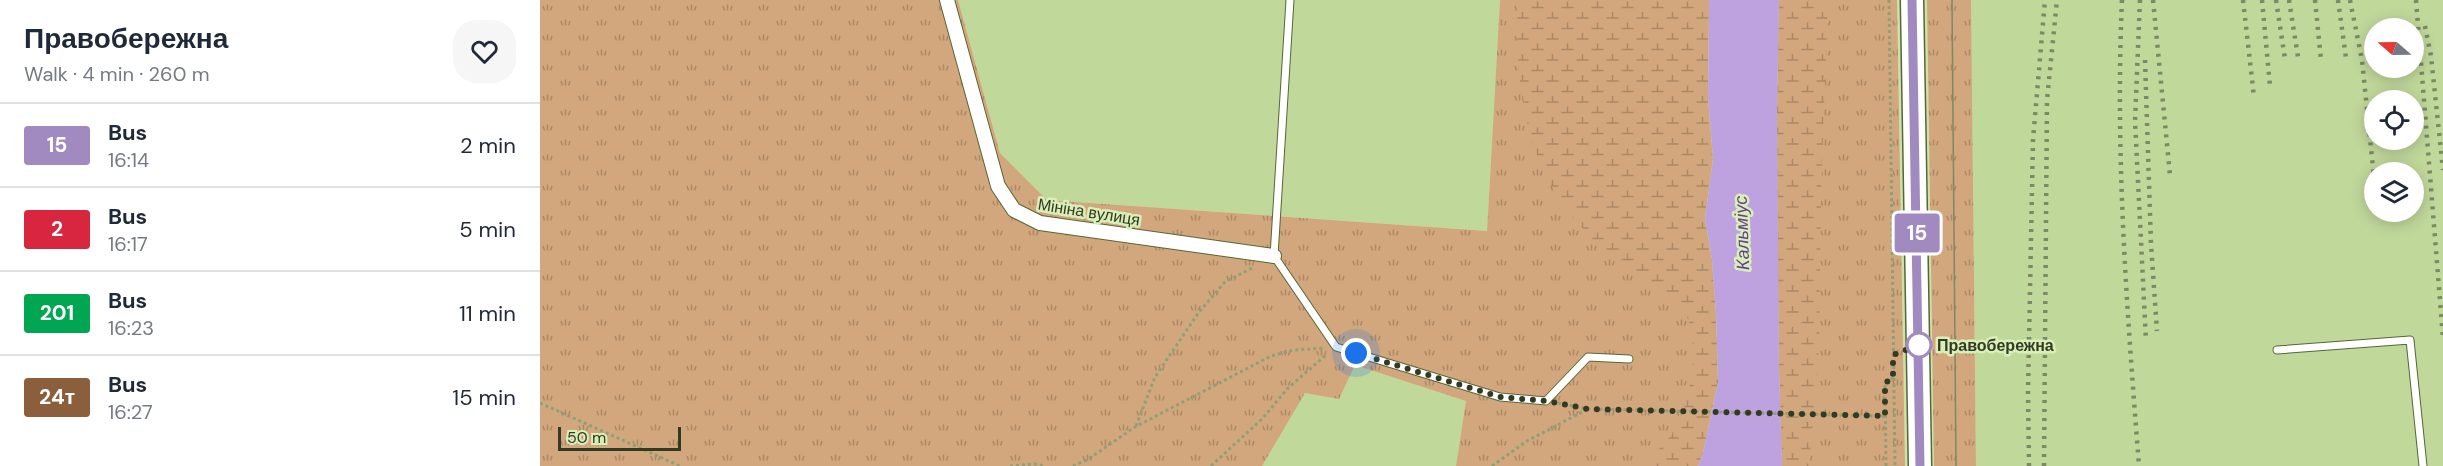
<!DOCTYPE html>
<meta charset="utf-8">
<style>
:root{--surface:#fff;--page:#f6f6f7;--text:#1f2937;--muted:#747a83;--line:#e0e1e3}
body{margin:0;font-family:"DM Sans",sans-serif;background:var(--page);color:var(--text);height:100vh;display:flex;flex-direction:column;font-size:22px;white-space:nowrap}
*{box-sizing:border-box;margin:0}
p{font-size:20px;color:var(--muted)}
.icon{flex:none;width:33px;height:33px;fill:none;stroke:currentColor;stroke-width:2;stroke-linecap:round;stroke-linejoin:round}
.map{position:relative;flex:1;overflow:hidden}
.details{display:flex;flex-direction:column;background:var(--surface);width:540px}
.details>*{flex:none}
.badge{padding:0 12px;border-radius:4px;font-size:21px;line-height:39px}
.needle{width:39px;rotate:290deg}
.buttons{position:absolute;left:1824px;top:18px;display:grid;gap:12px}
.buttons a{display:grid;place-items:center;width:60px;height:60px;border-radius:50%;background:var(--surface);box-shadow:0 3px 15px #0003;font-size:30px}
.scale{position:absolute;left:18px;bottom:15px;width:123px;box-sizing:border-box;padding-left:6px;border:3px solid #323a24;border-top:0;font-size:16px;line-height:21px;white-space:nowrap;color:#323a24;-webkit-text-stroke:4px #daefb8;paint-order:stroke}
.you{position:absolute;width:30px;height:30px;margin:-15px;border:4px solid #fff;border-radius:50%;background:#1a73e8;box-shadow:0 0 0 9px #1a73e833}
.map>.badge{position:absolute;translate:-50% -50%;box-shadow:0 0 0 3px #fff}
.round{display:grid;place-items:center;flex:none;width:63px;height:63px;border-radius:24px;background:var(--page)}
.overview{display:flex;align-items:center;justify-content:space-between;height:102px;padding:0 24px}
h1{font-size:28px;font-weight:700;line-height:45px}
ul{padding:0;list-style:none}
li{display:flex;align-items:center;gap:18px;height:84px;padding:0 24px;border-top:2px solid var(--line)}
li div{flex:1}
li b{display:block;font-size:22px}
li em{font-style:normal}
li .badge{min-width:66px;font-weight:700;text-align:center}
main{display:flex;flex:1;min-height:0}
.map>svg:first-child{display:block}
.built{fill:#c1d89b;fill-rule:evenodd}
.grass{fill:url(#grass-tufts)}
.wetland{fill:url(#wetland-marsh)}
.water{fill:#bea2df}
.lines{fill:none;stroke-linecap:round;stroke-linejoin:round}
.service-casing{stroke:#566735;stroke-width:9}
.minor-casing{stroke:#566735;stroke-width:16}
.trunk-casing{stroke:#566735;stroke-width:25}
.path{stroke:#90a076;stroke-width:3;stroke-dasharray:3 3;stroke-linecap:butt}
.service{stroke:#fff;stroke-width:7}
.minor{stroke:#fff;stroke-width:14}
.trunk{stroke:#fff;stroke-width:22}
.tram{stroke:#7b8964;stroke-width:1.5}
.rail{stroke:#7b8964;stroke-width:4.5;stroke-dasharray:3 6;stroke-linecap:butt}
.line-casing{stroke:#fff;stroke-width:14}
.line{stroke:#a18ac0;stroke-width:9}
.walk{stroke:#323a24;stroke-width:6;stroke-dasharray:0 10.8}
.stop-dot{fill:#fff;stroke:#a18ac0;stroke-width:3}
.labels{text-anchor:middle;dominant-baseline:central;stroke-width:5;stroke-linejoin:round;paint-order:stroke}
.street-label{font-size:16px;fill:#323a24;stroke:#daefb8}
.stop-label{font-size:16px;font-weight:bold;fill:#323a24;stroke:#daefb8;text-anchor:start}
.water-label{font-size:18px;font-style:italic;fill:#65418a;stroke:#daefb8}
</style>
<main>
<section class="details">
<div class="overview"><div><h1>Правобережна</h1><p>Walk · 4 min · 260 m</p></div><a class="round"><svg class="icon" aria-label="heart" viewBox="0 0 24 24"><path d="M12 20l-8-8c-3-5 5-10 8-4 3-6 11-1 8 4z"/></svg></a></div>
<ul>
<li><span class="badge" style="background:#a18ac0;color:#fff">15</span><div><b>Bus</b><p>16:14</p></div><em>2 min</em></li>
<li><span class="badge" style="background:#d7263d;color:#fff">2</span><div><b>Bus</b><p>16:17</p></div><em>5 min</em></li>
<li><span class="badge" style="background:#00a651;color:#fff">201</span><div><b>Bus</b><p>16:23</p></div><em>11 min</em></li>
<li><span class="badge" style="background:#8b5e3c;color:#fff">24т</span><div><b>Bus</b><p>16:27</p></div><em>15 min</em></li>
</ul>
</section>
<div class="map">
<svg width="1903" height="466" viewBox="0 0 1903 466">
<defs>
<pattern id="grass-tufts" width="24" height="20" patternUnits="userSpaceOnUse" patternTransform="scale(1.5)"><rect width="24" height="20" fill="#d3a77d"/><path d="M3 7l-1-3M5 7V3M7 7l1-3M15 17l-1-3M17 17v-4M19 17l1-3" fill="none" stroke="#ac8966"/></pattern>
<pattern id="wetland-marsh" width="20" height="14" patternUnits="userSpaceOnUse" patternTransform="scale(1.5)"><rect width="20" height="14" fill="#d3a77d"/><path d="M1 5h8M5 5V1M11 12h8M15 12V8" fill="none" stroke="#ac8966"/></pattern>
</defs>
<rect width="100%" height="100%" fill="#cde2ab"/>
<path class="built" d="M418,0H960L947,231L507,200L460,153Z
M1431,0H1903V466H1436ZM1834,28H1874V68H1834ZM1834,100H1874V140H1834ZM1834,172H1874V212H1834Z
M815,365L926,401L916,466H722L765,392Z"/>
<path class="grass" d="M0,0H418L460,153L507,200L947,231L960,0H1169L1158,466H916L926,401L815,365L799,399L765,393L722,466H0Z
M1239,0H1357L1365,466H1242C1237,311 1236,155 1239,0Z
M1387,0H1431L1436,466H1394Z"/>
<path class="wetland" d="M978,0H1169L1168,98L1173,159L1165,218L1172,260L1176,313L1178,382L1163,453L1158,466H1103C1112,455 1125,444 1133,432C1151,405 1162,338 1143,309C1130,288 1098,275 1078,260C1054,243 1032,219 1016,194C981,137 975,66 978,0Z
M1239,0H1288L1281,192L1279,348L1269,466H1242L1239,366L1237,113Z"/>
<path class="water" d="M1169,0H1239L1237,113L1239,366L1242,466H1158L1163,453L1178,382L1176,313L1172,260L1165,218L1173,159L1168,98Z"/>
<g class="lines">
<defs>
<path id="service" d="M750,0L734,256L796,347L960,397L1006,401L1048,357L1089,359
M1737,350L1870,340L1883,466"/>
<path id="minor" d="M407,0L458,186L474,210L500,223L734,256"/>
<path id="trunk" d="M1372,0L1380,466"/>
</defs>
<use href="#service" class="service-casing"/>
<use href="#minor" class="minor-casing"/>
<use href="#trunk" class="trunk-casing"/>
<path class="path" d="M1349,0L1355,466
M0,403L140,466
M1018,403L1048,409L1345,416
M596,426L615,377L659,312L685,282L712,268
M470,466L495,464L505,466
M533,466L547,460L595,427L731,356L754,350L785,348
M671,466L723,418L747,389L787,354
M952,466L987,441L1046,410
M1346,466L1345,383L1353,378"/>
<use href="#service" class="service"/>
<use href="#minor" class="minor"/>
<use href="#trunk" class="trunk"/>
<path class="tram" d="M1412,0L1416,466"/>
<path class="rail" d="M1582,0C1575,155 1587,311 1599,466
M1600,0L1595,121L1606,341
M1613,0L1630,175
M1703,0L1714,97
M1722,0L1730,86
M1736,0L1745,59
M1749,0L1758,57
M1775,0L1781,60
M1798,0L1806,58
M1810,0L1822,60L1834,178
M1876,0L1903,338
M1885,26L1891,56L1903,170
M1605,60L1611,244L1617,331
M1489,466L1488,391L1493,140L1505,0
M1504,466L1507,100L1517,0"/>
</g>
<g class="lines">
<defs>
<path id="line" d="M1372,0L1380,466"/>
</defs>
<use href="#line" class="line-casing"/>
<use href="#line" class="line"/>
<path class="walk" d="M816,353L960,397L1006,401L1048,409L1345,416V383L1353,378V355L1379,345"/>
</g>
<circle class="stop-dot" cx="1379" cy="345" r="12"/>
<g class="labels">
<g class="street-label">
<text transform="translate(549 212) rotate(9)">Мініна вулиця</text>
</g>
<g class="stop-label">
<text x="1397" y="345">Правобережна</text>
</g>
<g class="water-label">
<text transform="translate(1202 233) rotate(-92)">Кальміус</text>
</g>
</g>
</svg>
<div class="buttons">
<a><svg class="needle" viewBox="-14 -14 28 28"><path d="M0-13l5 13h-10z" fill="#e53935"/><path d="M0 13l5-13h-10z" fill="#747a83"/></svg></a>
<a><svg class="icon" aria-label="locate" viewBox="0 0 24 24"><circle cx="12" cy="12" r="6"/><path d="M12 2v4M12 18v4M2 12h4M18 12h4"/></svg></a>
<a><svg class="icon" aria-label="layers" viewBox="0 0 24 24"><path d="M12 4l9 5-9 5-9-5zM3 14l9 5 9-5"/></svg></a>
</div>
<div class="scale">50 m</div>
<div class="you" style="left:816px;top:353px"></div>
<b class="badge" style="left:1377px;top:233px;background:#a18ac0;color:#fff">15</b>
</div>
</main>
